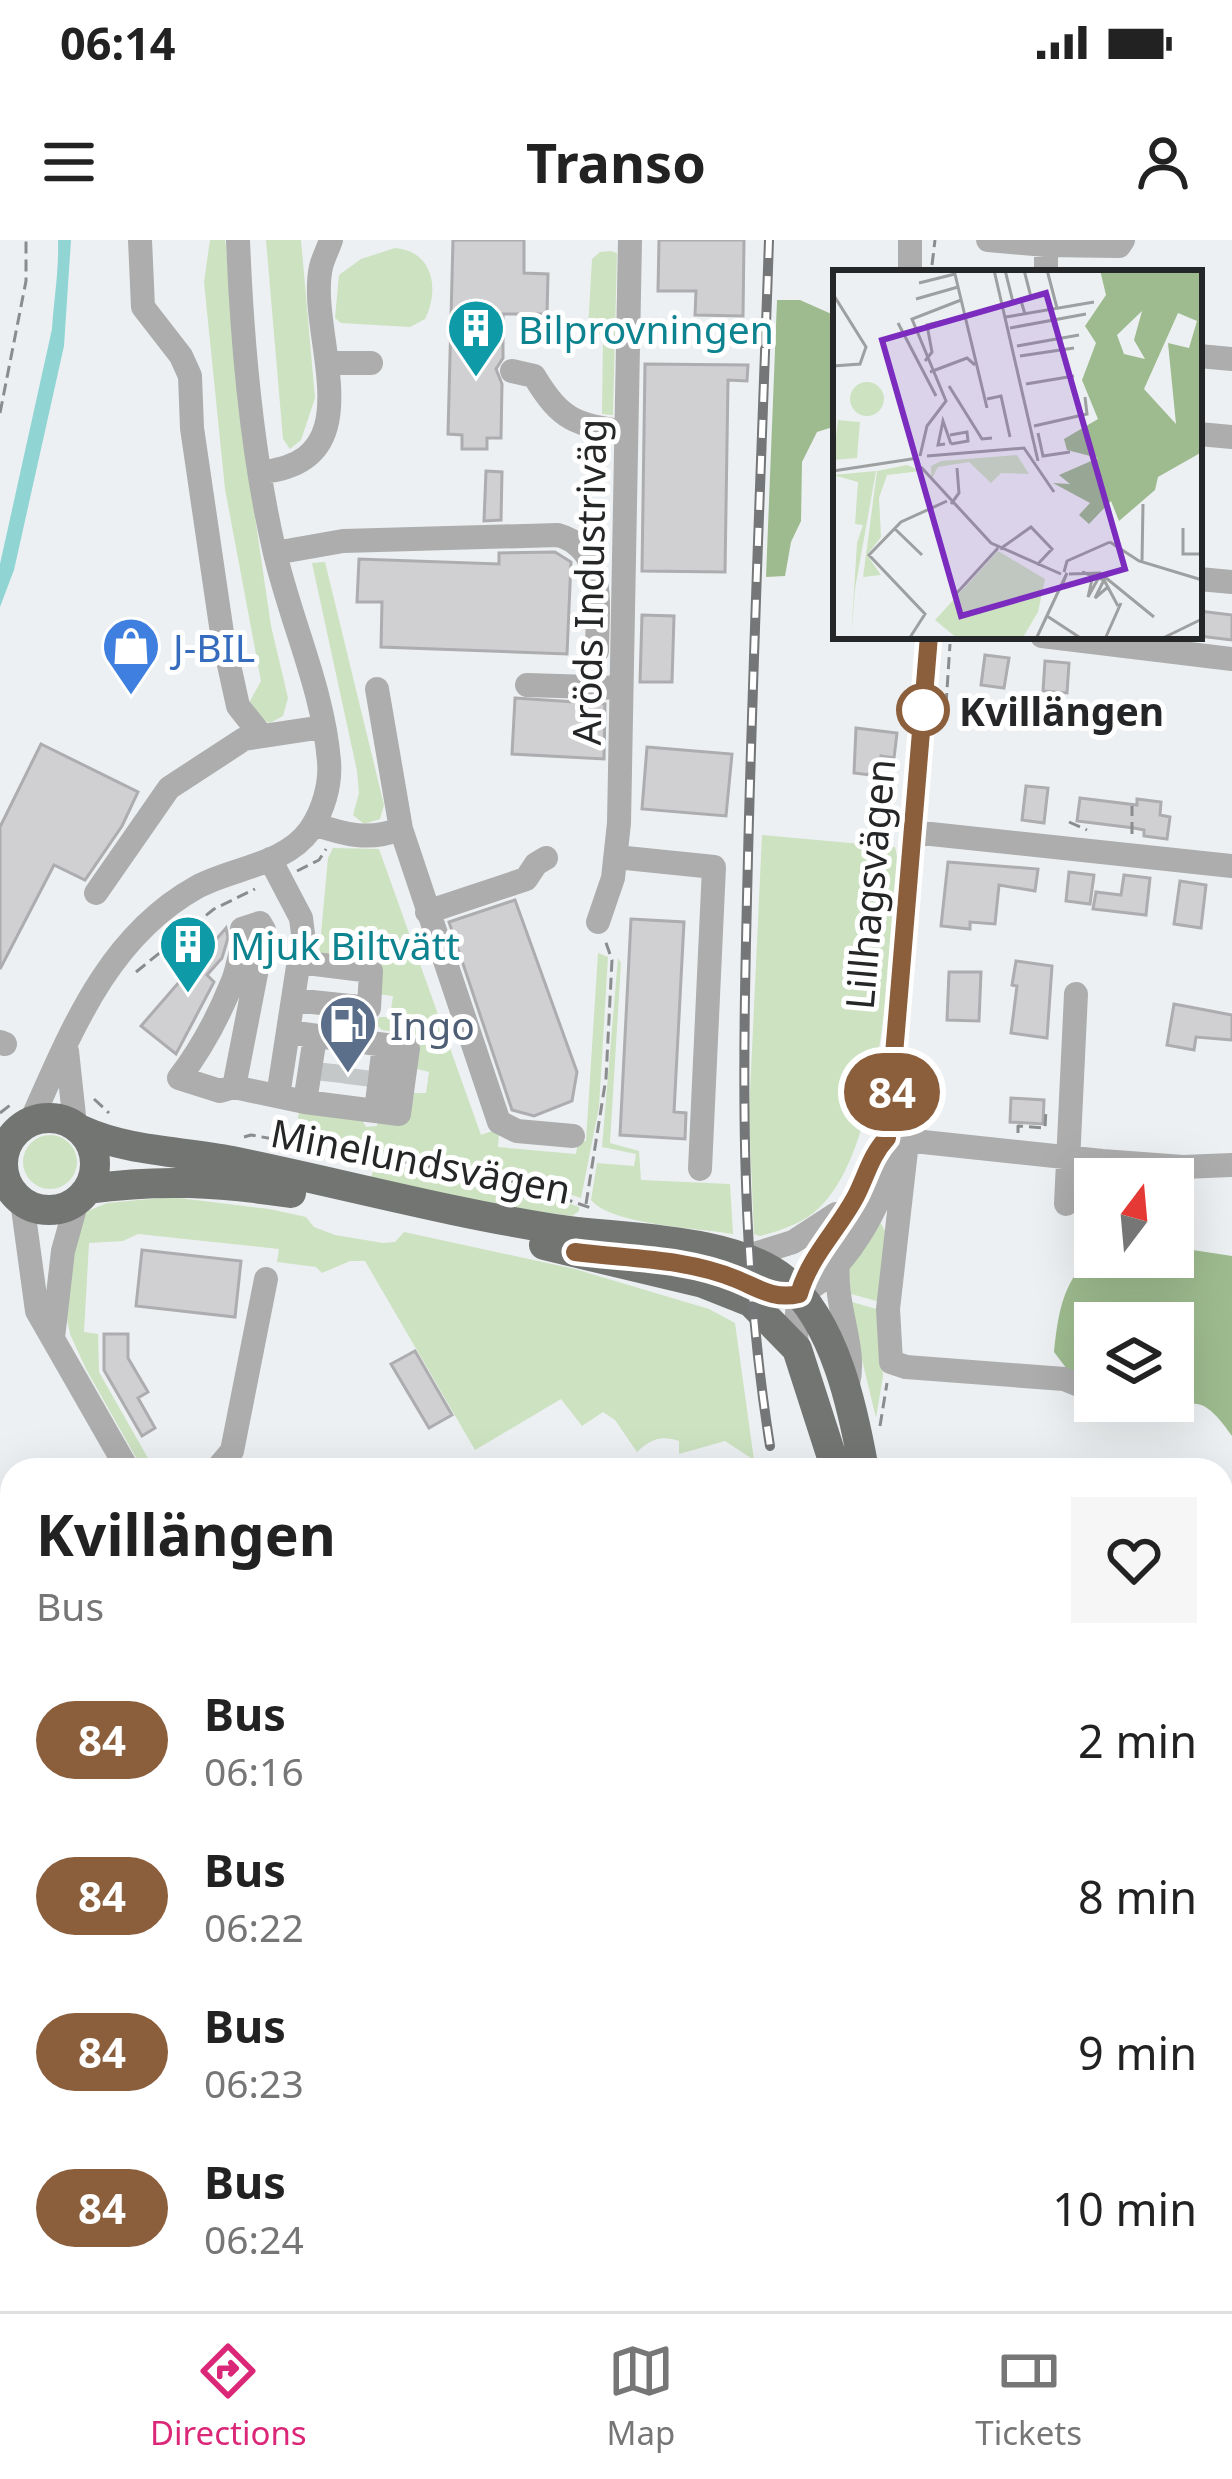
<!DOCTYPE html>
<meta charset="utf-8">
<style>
:root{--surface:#fff;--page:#f6f6f6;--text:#222;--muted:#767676;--line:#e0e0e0;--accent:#db2777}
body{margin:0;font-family:"Noto Sans",sans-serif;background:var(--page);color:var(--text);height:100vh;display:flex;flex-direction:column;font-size:45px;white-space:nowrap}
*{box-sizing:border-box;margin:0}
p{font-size:39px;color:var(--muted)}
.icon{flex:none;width:66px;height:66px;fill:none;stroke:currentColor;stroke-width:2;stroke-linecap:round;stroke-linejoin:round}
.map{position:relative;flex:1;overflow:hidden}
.panel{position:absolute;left:0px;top:1218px;width:1233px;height:855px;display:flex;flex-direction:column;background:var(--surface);border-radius:36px 36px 0 0;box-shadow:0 12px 48px #0002}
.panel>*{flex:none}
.badge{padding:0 24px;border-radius:39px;font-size:42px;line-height:78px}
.needle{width:78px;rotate:16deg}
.buttons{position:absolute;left:1074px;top:918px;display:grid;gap:24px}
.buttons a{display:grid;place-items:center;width:120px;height:120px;border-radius:0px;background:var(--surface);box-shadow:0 12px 48px #0002;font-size:60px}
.map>.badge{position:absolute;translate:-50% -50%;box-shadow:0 0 0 6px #fff}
.round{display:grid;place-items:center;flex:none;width:126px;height:126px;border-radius:0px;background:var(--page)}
.summary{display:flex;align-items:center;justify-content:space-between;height:204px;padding:0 36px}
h1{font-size:57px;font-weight:700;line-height:90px}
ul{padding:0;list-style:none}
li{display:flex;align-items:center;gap:36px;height:156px;padding:0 36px}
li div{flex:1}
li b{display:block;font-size:45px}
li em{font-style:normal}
li .badge{min-width:132px;font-weight:700;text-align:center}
.status{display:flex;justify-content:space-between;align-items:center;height:84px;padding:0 60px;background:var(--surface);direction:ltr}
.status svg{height:33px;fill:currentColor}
header{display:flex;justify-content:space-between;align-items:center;height:156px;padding:0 36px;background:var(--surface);font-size:54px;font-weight:700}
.tabs{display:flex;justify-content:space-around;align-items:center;height:168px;border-top:3px solid var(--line);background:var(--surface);font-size:33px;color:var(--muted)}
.tabs a{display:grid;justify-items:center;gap:6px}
.tabs .selected{color:var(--accent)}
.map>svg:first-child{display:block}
.green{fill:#cce2c1}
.forest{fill:#9ebb8f}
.water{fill:#90d5d4}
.building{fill:#d0d0d3;stroke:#adacaf;stroke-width:3}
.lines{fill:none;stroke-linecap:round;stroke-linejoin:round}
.minor-tunnel{stroke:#c5c8c9;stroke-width:24;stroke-dasharray:24 12;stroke-linecap:butt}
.path{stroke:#8a8c8e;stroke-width:3;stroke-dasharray:12 6;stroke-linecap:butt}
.minor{stroke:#acadac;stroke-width:24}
.major{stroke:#737573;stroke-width:30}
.rail-casing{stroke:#747677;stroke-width:10}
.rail{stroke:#fff;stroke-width:6;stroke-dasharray:18;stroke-linecap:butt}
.line-casing{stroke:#fff;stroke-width:27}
.line{stroke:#8b5e3c;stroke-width:18}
.stop-dot{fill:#fff;stroke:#8b5e3c;stroke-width:6}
.labels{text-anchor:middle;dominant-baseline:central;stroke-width:10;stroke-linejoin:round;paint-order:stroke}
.culture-label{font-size:39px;fill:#0d838f;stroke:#fff;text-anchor:start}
.street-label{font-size:39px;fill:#252627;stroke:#fff}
.shop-label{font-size:39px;fill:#366cbe;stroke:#fff;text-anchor:start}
.stop-label{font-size:39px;font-weight:bold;fill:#252627;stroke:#fff;text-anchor:start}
.service-label{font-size:39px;fill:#4e5e75;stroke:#fff;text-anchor:start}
.inset-road{fill:none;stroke:#9d9fa1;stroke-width:3}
.view{fill:#7b2cbf;fill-opacity:0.15;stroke:#7b2cbf;stroke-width:6}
.inset-edge{fill:none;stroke:#252627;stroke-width:6}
</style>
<div class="status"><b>06:14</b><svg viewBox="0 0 49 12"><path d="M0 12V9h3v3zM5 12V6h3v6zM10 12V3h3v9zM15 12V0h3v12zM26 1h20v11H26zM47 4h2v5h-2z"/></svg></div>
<header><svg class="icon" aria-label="menu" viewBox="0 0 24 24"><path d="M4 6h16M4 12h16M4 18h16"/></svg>Transo<svg class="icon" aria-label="person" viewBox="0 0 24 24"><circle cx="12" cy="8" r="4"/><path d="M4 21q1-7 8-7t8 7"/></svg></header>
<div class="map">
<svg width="1232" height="2071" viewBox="0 0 1232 2071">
<rect width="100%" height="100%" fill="#edf0f2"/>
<path class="green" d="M210,0H225L226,6L238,161L271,386L288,458L283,476L270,483L262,480L250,461L261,441L225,249L204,42Z
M266,0H301L315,158L301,200L290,209L283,199Z
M395,8C433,11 440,49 425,79L410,87L341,83L335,78L339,35L361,19Z
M610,11L617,13L613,175L602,174L603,96L588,89L592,19L600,12Z
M325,322L384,565L380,579L364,584L353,575L359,553L357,531L312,323Z
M762,595L895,607L899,626C888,714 884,907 819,968C802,984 782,990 760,996L754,994L749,874Z
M333,608L379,609L481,895L495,890L499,894L498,907L576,914L578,901H586L598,713L608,717L599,867L581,958L515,937L295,898L299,872L361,878L366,887L377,886L378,879L409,878L414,853H426L429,832L417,829L416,795L382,790L376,784L379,777H390L393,756L378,754L362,720L364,708L351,706L350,719L319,715L328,618Z
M618,718L621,723L610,903L639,911L641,940L730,944L733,994C698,988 612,985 591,960L597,923L634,926L636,914L602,907Z
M23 922a27 27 0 1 1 54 0a27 27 0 1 1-54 0Z
M376,921L526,948L579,967V971L572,976L470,962L371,938Z
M171,957L269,969L306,977L314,987L335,995L383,1003L395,1002L404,992L575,1029L709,1069L735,1083L754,1220L725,1201L679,1214V1201C661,1195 651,1199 637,1212L615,1180L603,1172L582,1186L561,1159L475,1210L365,1021H350L322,1033L316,1027L277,1022L279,1009L138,994L123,1001L89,1003L84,1092L98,1094L99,1132L153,1227L143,1230L86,1129L70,1094L65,1069L78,984L88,971L107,963Z
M879,980L885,991L880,1062L851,1054L848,1027Z
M852,1062L880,1070L883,1136L876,1178L850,1070Z
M12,1923V2061H646L638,2071H0V1930Z"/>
<path class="forest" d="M777,60H800L836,76V186L817,192L802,222L801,281L791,302L785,336L766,337Z
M1173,1007L1232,1016V1196C1192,1139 1194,1179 1143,1161H1173V1083H1095V1143L1070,1133L1054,1112C1058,1073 1063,1039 1095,1013V1017H1173Z
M1232,1259V1568L1221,1585V1260Z"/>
<path class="water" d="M58,0H71L64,106L14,330L0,367V324L52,89C54,58 59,31 58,0Z"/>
<path class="building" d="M453,0H524V33L548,34L547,74H503V118L496,129L502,144L501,198H487V209H462V195L448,194Z
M659,0H744L743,76L695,75L696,51H658Z
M645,124L748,125L747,141L728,140L725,332L642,331Z
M486,231L502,232L501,280L484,281Z
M555,312L571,322L567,414L381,407L382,362H357L359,319L499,324V313Z
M1199,371L1232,375V400L1199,396Z
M642,375L674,376L672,442H640Z
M985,415L1009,418L1004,448L981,445Z
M1045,421L1069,423L1067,453L1043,451Z
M515,458L605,464L604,519L512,514Z
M856,488L897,493L894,518L881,516L879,536L854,533Z
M41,504L138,552L122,586L85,640L54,625L0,729V587Z
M647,507L732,514L726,576L642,569Z
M1026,546L1048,548L1044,583L1022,580Z
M1080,558L1137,565V559L1161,562L1160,575L1170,577L1167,599L1144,596V590L1134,588L1077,581Z
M948,622L1038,629L1035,651L999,645L995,684L970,682V689L941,686Z
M1069,632L1094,635L1090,664L1066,661Z
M1124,635L1150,638L1146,675L1093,669L1096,652L1121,655Z
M1180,641L1206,645L1201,688L1174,684Z
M515,660L577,832L572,861L534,876L512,870L449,682Z
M631,679L684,682L674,872L686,873L685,899L620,895Z
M226,688L228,698L222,718L207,735L214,742L176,814L141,786Z
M1016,721L1052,726L1047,798L1011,793L1017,746L1012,745Z
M949,732H981L979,781L947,780Z
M1174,764L1232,775V800L1196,797L1194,810L1167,805Z
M1011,858L1044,860L1043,884L1010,882Z
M142,1010L241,1021L235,1077L136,1066Z
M104,1094H128V1118L148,1152L138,1158L155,1188L142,1196L104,1130Z
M415,1111L452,1175L429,1188L391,1124Z"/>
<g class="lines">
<path class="minor-tunnel" d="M332,842L334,824
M355,845L357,829"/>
<path class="path" d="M932,25L935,0
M0,173L26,41V0
M946,465L950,404
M1069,582L1087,590
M1132,594V566
M297,631L319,620L326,609
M136,732L214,669L255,649
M94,859L109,873
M0,873L13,863
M1018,893V886L1045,888L1046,869
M244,897L251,895L516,942L591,968
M586,964L606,838L612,720L605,700
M880,1186L887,1143
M1221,1475L1232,1480
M1225,1813L1231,1826
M1221,1874L1231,1885"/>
<path class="minor" d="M140,0L143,67L181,116L190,136L192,188L222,393L238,466L261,495
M988,0L1046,5
M910,33V0
M1046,33V5L1119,6L1123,0
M1199,116L1232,119
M329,123H371
M512,131L534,136C562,182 575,184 626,192
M1199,194L1232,197
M261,232C378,222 306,93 321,27C323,18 328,9 331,0
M275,313L343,301L558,295C608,309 597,369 597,411
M1199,339L1232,342
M1042,396L1232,419
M527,445L621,448
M377,449L401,589L499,882L517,891L573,896
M314,584C345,595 369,601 401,589
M912,592L1232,626
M616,617L714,627L700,929
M270,619L301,678L303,694L278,856
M96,653L169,548L244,499L323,487
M427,672L526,639L536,624L546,618
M598,682L613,638L619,583L630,0
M293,760L369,768L371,731L299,722
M0,802L5,804
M67,811L75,885
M234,847L220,851L179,838C202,808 218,778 232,743C239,727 238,713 247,697L242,689L260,683L264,690L262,703L234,847L305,862L399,874L408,808L288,792
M305,862L315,797
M376,871L384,805
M31,881C71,792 107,697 197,647C232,628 285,625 310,590C323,571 331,545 329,521C323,448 290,380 274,309C251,209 242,102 238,0
M895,899L1102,921L1183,927L1232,925
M907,902L888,1069L891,1122L906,1127L1064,1139L1086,1148
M22,961L37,1071L128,1230
M1066,964L1076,754
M748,1016L793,1002L836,974
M838,1023C834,1067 857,1108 848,1144
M685,1024C700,1027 715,1031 730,1036C746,1042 765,1057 782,1057C830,1058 883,967 890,925C891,917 889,906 887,897L929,396
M53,1098L63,1011L77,961
M797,1109C791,1023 822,1022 857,955C867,934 871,915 887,897
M216,1230L232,1211L266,1039
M0,1282L12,1281
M0,1912L12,1905
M1017,2061L1030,2071
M1067,2061L1075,2071
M685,2071L693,2061
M705,2071L713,2061
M731,2071L746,2061
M849,2071L858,2061
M913,2071L923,2061
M980,2071L989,2061"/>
<path class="major" d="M3 924a46 46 0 1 1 92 0a46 46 0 1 1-92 0Z
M81,890C129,912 181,911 232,921C340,943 446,972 555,989C621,999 734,997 785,1040C835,1082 853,1168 864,1230
M88,949C161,939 218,942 291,953
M544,1005L703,1043L751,1062L797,1109L836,1230
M1221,1907L1232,1921"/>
<defs>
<path id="rail" d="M769,0C762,206 753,411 748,617C743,819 738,1005 770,1206"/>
</defs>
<use href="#rail" class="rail-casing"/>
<use href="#rail" class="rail"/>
</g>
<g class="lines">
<defs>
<path id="line" d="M575,1012C628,1019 685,1018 736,1039C758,1048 774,1060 799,1054C810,1016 838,990 856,956C867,934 871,915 887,898L929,396"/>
</defs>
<use href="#line" class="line-casing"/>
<use href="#line" class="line"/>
</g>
<defs>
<symbol id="building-pin" viewBox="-11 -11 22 30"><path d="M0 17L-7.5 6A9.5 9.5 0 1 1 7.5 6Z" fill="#0f9aa8" stroke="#fff"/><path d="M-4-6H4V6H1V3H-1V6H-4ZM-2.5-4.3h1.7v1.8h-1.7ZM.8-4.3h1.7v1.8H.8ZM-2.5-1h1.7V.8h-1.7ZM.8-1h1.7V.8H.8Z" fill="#fff"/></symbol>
<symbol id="shop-pin" viewBox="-11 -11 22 30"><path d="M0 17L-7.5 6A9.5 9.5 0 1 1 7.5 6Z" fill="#3f7fe0" stroke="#fff"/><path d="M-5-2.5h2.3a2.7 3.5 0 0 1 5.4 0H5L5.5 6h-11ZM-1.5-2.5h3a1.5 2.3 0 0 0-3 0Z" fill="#fff"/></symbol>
<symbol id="fuel-pin" viewBox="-11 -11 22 30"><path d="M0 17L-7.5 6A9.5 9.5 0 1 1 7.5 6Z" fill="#5c6f8a" stroke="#fff"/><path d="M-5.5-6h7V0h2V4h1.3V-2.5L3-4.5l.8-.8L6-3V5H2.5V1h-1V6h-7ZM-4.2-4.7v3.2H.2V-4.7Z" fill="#fff"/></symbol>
</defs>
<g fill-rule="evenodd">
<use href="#building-pin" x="443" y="55" width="66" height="90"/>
<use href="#shop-pin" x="98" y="373" width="66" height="90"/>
<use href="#building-pin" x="155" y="671" width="66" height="90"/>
<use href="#fuel-pin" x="315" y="751" width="66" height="90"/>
</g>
<circle class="stop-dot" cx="923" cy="470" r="24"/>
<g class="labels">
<g class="culture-label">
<text x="518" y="88">Bilprovningen</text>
<text x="230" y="704">Mjuk Biltvätt</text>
</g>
<g class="street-label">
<text transform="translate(588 342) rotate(-89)">Aröds Industriväg</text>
<text transform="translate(869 644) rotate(-85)">Lillhagsvägen</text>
<text transform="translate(421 920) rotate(11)">Minelundsvägen</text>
</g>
<g class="shop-label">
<text x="173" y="406">J-BIL</text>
</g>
<g class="stop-label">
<text x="959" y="470">Kvillängen</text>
</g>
<g class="service-label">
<text x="390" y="784">Ingo</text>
</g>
</g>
<g transform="translate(833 30)">
<rect width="369" height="369" fill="#edf0f2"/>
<path d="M17 129a17 17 0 1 1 34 0a17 17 0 1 1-34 0ZM0,148H2L1,185L5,150L27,152L24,188L0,190ZM184,185L196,204L168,203L158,213L136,192L105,197L98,210V196L108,191ZM74,195L88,201L54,205L46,228L48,267L34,285L48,305L30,307L22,369L44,201ZM43,201L22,319L18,369L24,273L30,255L22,254L25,212L0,205ZM165,281L212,309L205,342L189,369H125L102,350Z" fill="#cce2c1"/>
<path d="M267,0H369V182L325,207L322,220L286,251L278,231L256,254L246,245L257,233L220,213L237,214L226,205L265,188L234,180L231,169L265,149L249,110L263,73L252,56L273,25ZM309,41L301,70L312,89L291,84L284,65ZM345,43L364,51L356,78L335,73L343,154L311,119Z" fill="#9ebb8f" fill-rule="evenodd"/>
<path class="inset-road" d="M121,0L154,138M161,0L205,191M172,0L180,32L188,31M191,0L198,27L188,31L192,44M214,0L224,38M86,13L122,4M0,24L33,77L27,94L0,96M83,29L125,17M173,47L261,32M65,53L103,126M177,58L253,44M184,76L246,65M187,86L241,78M92,91L99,82L94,55L133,46M97,102L134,88L142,95M193,114L241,106M116,116L149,169L159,168M154,129L168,126L177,167M201,156L254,144L252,127M205,163L210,186L237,182M117,165L134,162L135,171L118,174M112,174L105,175L110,151L118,174M87,186L94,156L113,131L79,49L128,30M94,186L191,178L221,222M88,197L158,273L228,304M0,201L85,188M118,234L126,223L124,198M61,258L89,285M350,258V284H369M277,272L306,291L369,310M167,279L198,257L219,279L204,295M309,292L310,234M231,302L234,291L277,272M249,302L271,310L285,336M236,304L267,303L321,347M260,305L255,327L266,307M271,310L262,328L276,316M122,325L165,278M214,346L249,369M76,369L92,344L36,285L68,252L114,231M203,369L234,303L230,313M272,369L288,333M328,369L369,349"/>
<path class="view" d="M213,23L292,299L128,346L49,70Z"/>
<rect width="369" height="369" class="inset-edge"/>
</g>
</svg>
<div class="buttons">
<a><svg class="needle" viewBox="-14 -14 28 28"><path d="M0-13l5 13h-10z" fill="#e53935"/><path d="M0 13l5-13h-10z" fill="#767676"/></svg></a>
<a><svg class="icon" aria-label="layers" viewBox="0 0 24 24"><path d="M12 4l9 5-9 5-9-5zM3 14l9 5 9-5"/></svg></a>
</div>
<b class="badge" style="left:892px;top:852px;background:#8b5e3c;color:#fff">84</b>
<section class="panel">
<div class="summary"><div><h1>Kvillängen</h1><p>Bus</p></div><a class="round"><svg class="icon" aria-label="heart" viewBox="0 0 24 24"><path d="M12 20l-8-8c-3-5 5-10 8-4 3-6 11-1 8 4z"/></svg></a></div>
<ul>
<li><span class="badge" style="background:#8b5e3c;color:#fff">84</span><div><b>Bus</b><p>06:16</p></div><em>2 min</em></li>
<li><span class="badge" style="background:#8b5e3c;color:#fff">84</span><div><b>Bus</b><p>06:22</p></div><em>8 min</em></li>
<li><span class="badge" style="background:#8b5e3c;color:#fff">84</span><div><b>Bus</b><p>06:23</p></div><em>9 min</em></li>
<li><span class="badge" style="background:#8b5e3c;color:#fff">84</span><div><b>Bus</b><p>06:24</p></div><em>10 min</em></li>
</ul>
</section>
</div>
<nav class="tabs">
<a class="selected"><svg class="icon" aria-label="directions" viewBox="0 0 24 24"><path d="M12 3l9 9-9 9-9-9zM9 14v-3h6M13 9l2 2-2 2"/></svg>Directions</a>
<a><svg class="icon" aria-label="map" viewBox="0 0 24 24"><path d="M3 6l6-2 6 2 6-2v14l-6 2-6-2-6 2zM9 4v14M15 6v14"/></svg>Map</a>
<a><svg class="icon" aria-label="tickets" viewBox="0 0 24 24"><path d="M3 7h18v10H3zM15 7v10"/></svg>Tickets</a>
</nav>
